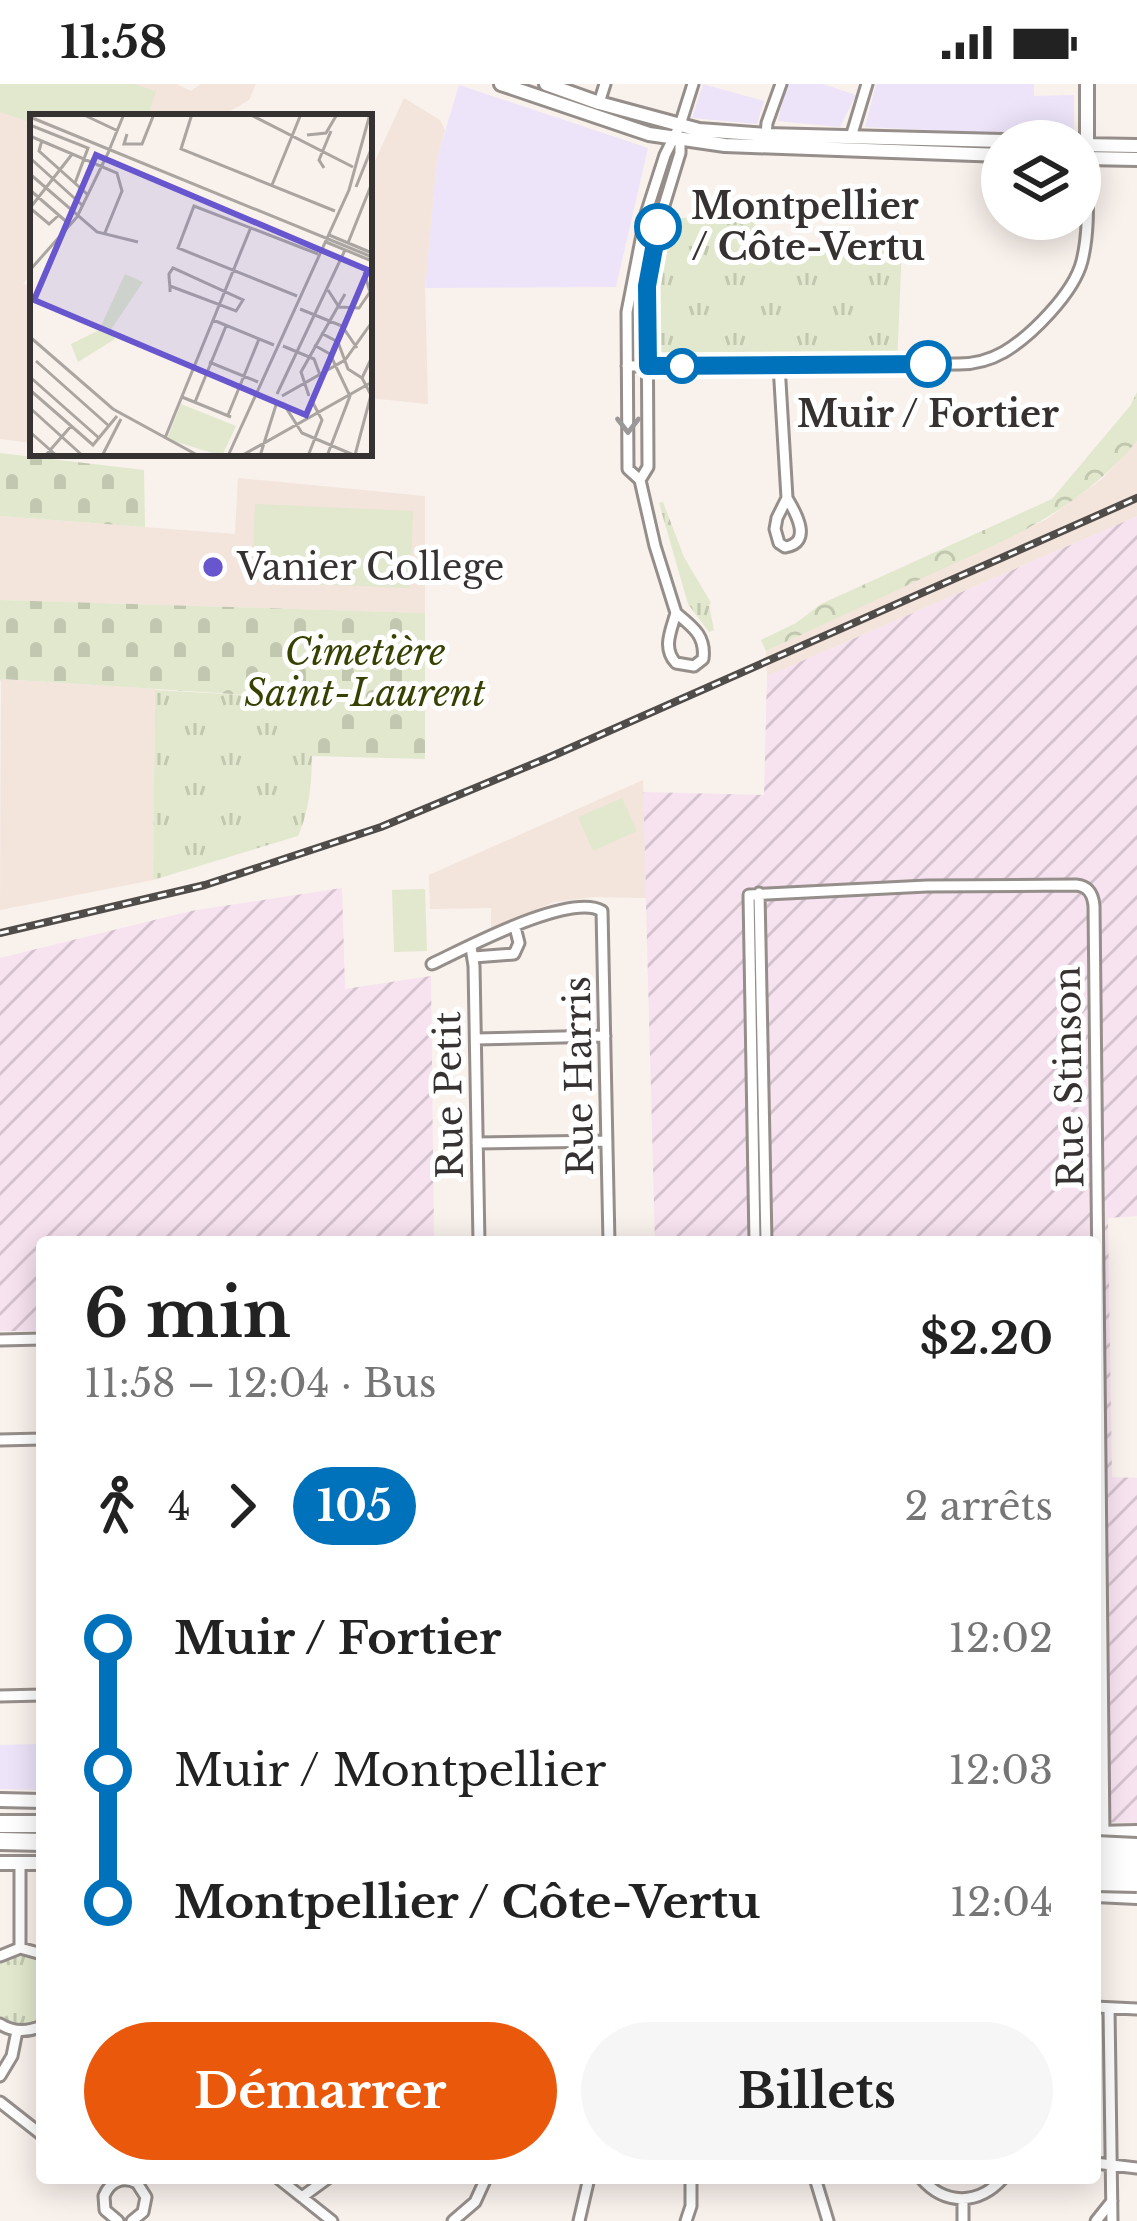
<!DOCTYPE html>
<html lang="fr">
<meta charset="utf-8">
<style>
:root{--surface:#fff;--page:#f6f6f6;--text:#222;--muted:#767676;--accent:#ea580c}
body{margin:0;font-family:"Libre Baskerville",serif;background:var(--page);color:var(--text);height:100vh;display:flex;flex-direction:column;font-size:45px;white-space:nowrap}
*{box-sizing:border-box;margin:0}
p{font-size:39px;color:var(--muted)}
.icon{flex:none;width:66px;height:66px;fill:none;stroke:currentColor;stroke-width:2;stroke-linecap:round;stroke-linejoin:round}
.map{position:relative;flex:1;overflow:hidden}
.sheet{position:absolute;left:36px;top:1152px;width:1065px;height:948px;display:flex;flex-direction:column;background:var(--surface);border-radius:12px;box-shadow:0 6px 30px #0003}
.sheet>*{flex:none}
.badge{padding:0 24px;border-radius:39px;font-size:42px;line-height:78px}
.controls{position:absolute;left:981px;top:36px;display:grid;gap:24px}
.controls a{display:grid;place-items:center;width:120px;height:120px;border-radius:50%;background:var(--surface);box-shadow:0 6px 30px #0003;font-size:60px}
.map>.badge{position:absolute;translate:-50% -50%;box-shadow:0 0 0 6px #fff}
.legs{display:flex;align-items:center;gap:18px;height:132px;padding:0 48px;font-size:39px}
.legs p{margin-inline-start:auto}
.headline{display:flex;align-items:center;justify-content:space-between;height:204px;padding:0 48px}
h1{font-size:66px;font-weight:700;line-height:90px}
.button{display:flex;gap:24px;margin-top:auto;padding:24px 48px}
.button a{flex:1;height:138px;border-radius:72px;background:var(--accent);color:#fff;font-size:48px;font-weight:700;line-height:138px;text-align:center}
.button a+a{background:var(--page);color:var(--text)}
ul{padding:0 48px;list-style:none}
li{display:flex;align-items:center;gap:42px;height:132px;font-size:45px}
li i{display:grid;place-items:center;width:18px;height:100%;margin:0 15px;background:currentColor}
li i::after{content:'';width:30px;height:30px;margin:-15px;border:9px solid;border-radius:50%;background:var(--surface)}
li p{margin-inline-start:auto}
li:first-child i{background:linear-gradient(#0000 50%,currentColor 0)}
li:last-child i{background:linear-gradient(currentColor 50%,#0000 0)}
.status{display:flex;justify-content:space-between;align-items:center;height:84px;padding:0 60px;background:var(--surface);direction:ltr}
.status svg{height:33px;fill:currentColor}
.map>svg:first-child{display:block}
.commercial{fill:#ede4fa}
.industrial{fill:url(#industrial-furrows)}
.built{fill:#f3e4dc}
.grass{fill:url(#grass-tufts)}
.forest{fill:url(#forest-crowns)}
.cemetery{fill:url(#cemetery-stones)}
.pitch{fill:#e1e8cd}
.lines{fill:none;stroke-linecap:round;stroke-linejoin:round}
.street-casing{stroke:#958e8a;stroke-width:15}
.secondary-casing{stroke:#958e8a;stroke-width:18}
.highway-casing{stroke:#958e8a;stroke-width:22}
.street{stroke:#fff;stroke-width:9}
.secondary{stroke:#fff;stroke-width:12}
.highway{stroke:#fff;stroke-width:16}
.rail-casing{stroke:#504c4a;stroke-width:8}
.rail{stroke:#fff;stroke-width:3;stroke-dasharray:9;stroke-linecap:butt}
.secondary-bridge-casing{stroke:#958e8a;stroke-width:18;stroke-linecap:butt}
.highway-bridge-casing{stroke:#958e8a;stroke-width:22;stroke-linecap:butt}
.secondary-bridge{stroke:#fff;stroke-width:12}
.highway-bridge{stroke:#fff;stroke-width:16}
.oneway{stroke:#9a9898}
.line-1-casing{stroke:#fff;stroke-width:27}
.line-1{stroke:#0072bc;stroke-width:18}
.stop-1-dot{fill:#fff;stroke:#0072bc;stroke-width:6}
.poi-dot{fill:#6856cf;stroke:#fff;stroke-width:4.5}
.labels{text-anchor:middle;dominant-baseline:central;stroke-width:10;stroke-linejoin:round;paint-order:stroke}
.stop-label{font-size:36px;font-weight:bold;fill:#363231;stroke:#fff;text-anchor:start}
.poi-label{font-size:36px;fill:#363231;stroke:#fff;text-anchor:start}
.park-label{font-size:36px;font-style:italic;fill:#374200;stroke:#fff}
.street-label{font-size:36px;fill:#363231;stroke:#fff}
.inset-road{fill:none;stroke:#aba5a1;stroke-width:3}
.view{fill:#6856cf;fill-opacity:0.15;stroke:#6856cf;stroke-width:6}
.inset-edge{fill:none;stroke:#363231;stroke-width:6}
</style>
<div class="status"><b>11:58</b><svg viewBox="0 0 49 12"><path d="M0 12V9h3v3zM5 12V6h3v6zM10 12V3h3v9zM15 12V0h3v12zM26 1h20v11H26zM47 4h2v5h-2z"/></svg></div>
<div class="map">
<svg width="1137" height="2137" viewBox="0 0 1137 2137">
<defs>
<pattern id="industrial-furrows" width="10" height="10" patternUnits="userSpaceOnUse" patternTransform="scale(3)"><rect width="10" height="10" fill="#f7e2f0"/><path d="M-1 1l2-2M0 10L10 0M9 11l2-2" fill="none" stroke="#d4c2ce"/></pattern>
<pattern id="grass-tufts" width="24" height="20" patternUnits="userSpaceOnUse" patternTransform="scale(3)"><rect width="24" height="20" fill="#e1e8cd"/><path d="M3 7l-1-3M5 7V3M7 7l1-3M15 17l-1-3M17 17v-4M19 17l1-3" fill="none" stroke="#c2c7b0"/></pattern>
<pattern id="forest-crowns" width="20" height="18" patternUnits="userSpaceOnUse" patternTransform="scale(3)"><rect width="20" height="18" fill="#e1e8cd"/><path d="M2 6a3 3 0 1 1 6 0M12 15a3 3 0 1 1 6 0" fill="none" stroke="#c2c7b0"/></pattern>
<pattern id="cemetery-stones" width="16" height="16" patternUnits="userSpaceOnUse" patternTransform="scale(3)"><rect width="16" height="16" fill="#e1e8cd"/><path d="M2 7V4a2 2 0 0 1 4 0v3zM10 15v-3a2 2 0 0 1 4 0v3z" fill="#c2c7b0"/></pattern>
</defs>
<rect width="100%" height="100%" fill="#f9f1ec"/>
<path class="commercial" d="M703,0L764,17L757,40L692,34Z
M787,0H823L856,11L840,43L778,37Z
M876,0H1034V12L1074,11V53L865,43Z
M459,1L648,64L616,203L425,204L437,74Z
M42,1660V1706L0,1705V1661Z"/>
<path class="industrial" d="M1137,432V1132L1108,1134L1112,1393L1137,1394V1739L1095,1738V1158H655L643,708L764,711L767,592Z
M342,804L345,905L431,892L434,1158H42V1247H0V874L191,827Z"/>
<path class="built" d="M0,0H177L191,7L201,0H256L249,16L220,33H33V187L23,200L33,202V359L0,355Z
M404,14L440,36L445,46L437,74L425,204L428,320L369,314V90Z
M1137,357V432L767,592L766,567L1047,435L1102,395Z
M238,394L425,412V529L0,516V432L235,450Z
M1,595L155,605L153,796L0,826Z
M643,696L646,814L594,813L554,818L491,844V824L430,825L429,791Z"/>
<path class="grass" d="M748,133L777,162H902L897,281L648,282L647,228L670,134Z
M663,418L684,473L711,519L709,521L714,546L709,548L688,520L659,419Z
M155,606L311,615C311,662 317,709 298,752L153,796Z
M9,1867L42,1870V1942L34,1946L0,1940V1872Z"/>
<path class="forest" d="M1137,308V357C1077,428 1010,454 927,492C874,517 820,542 766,567L761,556L796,539L821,520L1052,415L1130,322Z"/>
<path class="cemetery" d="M0,369L144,386L145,443L0,432Z
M0,516L425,529V675L311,672V615L2,595L0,597Z"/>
<path class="pitch" d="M0,0H134L156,7L148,33H33V39L0,28Z
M255,420L413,427L410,504L252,498Z
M622,714L637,747L593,767L578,733Z
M425,805L427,867L394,868L392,806Z"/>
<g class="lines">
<defs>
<path id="street" d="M599,19L605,0
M766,51L767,39L781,0
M851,53L867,0
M779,281L787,414L777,434L775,445L779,459L785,463C813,459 796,429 787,414
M627,282L959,280C974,280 990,276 1004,268C1031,252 1074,209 1082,177C1090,145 1087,108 1087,74
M640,396L648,383L647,202L658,141L680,69V53
M676,529L655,462L640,396L628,385L627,228L646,130L665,71L680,41L693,0
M676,529C693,543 706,552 703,575L694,582L676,579C662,564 671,547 676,529Z
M759,809L766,1158
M471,863L474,882L479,1158
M474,873L514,870L519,859L515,843
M432,880C466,864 570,808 602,827L609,1158
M476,955L605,952
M477,1059L607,1057
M755,1158L749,811L927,802L1076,801C1088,802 1093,810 1094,822L1104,1752
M0,1256L42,1255
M0,1356L42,1355
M0,1612L42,1611
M20,1779V1864
M0,1872L20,1864L42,1870
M1095,1923L1137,1925
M1109,1924L1112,2137
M0,1940C14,1949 28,1948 42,1942
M0,1992L12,1972L17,1947
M0,2018L42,2051
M1095,2079L1137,2084
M278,2094L332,2137
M815,2094L828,2137
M921,2094C945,2122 979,2121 1003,2094
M302,2113L328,2094
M963,2116V2137
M118,2137L105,2126L104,2112C110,2097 123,2092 137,2099L146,2113L143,2128L132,2137
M453,2137L475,2118L486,2094
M579,2137L589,2094
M686,2137L691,2122V2094
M1096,2137L1112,2117"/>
<path id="secondary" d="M501,0L649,50L725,61L1002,71
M546,0L599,19L699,46L766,51L1002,57
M1087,0V74
M1081,61L1137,62
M1084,74L1137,75
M0,1716L42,1717
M1095,1749L1137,1748
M0,1779H42
M1095,1811L1137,1813"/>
<path id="highway" d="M0,1740H42
M0,1757L42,1758"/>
</defs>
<use href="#street" class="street-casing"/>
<use href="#secondary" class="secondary-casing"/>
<use href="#highway" class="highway-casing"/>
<use href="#street" class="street"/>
<use href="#secondary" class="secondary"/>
<use href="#highway" class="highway"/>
<defs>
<path id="rail" d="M0,849L205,801L381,743L550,673L1137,414"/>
</defs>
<use href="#rail" class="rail-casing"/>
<use href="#rail" class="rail"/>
<defs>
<path id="secondary-bridge" d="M1095,1759L1137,1761
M1095,1800L1137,1801"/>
<path id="highway-bridge" d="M1095,1772L1137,1774
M1095,1788L1137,1789"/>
</defs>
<use href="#secondary-bridge" class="secondary-bridge-casing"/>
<use href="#highway-bridge" class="highway-bridge-casing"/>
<use href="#secondary-bridge" class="secondary-bridge"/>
<use href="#highway-bridge" class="highway-bridge"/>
</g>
<defs><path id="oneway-chevron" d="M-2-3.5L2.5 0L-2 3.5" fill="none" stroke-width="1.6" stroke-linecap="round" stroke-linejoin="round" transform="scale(3)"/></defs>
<use class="oneway" href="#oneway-chevron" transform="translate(628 341) rotate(90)"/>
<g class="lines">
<defs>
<path id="line-1" d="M658,143L647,202L648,282L928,280"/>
</defs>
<use href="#line-1" class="line-1-casing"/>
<use href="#line-1" class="line-1"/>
</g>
<g class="stop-1-dot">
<circle cx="658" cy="143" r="21"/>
<circle cx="928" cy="280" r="21"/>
<circle cx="682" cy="282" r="15"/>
</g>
<circle class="poi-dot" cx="213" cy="483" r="12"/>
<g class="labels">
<g class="stop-label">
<text x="691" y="122">Montpellier<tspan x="691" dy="41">/ Côte-Vertu</tspan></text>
<text x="928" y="330" text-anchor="middle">Muir / Fortier</text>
</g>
<g class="poi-label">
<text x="237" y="483">Vanier College</text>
</g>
<g class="park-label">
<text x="365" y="568">Cimetière<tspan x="365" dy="41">Saint-Laurent</tspan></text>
</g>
<g class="street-label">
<text transform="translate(579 992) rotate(-91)">Rue Harris</text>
<text transform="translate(1069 993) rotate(-91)">Rue Stinson</text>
<text transform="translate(449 1011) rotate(-91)">Rue Petit</text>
</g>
</g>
<g transform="translate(30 30)">
<rect width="342" height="342" fill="#f9f1ec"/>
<path d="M95,160L113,168L80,217L85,225L48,248L41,230L69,216ZM151,290L206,312L192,342L137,325Z" fill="#e1e8cd"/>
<path class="inset-road" d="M52,0L88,17M162,0L151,35L305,97M219,0L323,53M0,3L342,143M0,11L58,34L45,69M97,20L94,30H112L124,0M277,21L296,19L306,2M0,22L87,59L92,77L74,121M12,26L9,37L57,80M80,34L94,0M0,44L52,91M294,54L289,46L301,17M0,60L67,118L108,128M242,71L271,0M326,73L342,33M0,76L39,110M29,101L19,110L0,94L43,39M299,121L342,139M296,128L342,147M318,129L342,69M0,156L47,103L79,37M140,172L206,197L213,186L143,154L139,160V162L140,174V178M298,176L309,193L329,194L340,178L334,158M267,182L148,134L164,92L288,140M270,195L312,212L327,234M183,206L244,231M291,219L308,228L318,255L332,264M0,223L83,295L169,342M284,231L300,240L320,282L297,342M253,232L284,245L290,261M6,247L79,312M179,248L228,268M0,263L69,324M0,276L63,331L87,302M247,280L315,136M252,282L315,246L342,208M279,282L271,258L315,180M152,283L201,303M165,288L196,212M253,289L272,319L326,342M0,294L53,342M198,301L229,225M0,318L27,342M135,324L221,113M325,341L341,281L332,264L342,243M15,342L42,311M72,342L91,305M198,342L319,76L340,0M211,342L342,268M230,342L246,291M278,342L292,306L282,287"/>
<path class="view" d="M66,41L338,156L276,301L4,186Z"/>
<rect width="342" height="342" class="inset-edge"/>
</g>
</svg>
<div class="controls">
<a><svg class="icon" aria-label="layers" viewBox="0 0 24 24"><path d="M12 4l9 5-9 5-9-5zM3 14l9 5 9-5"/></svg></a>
</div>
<section class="sheet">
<div class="headline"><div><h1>6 min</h1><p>11:58 – 12:04 · Bus</p></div><b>$2.20</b></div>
<div class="legs"><svg class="icon" aria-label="walk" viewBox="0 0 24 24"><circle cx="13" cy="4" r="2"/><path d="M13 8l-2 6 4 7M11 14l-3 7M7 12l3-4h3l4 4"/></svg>4<svg class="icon" aria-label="forward" viewBox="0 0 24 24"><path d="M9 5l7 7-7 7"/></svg><b class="badge" style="background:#0072bc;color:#fff">105</b><p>2 arrêts</p></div>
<ul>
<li><i style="color:#0072bc"></i><b>Muir / Fortier</b><p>12:02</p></li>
<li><i style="color:#0072bc"></i><span>Muir / Montpellier</span><p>12:03</p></li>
<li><i style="color:#0072bc"></i><b>Montpellier / Côte-Vertu</b><p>12:04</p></li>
</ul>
<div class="button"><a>Démarrer</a><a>Billets</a></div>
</section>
</div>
